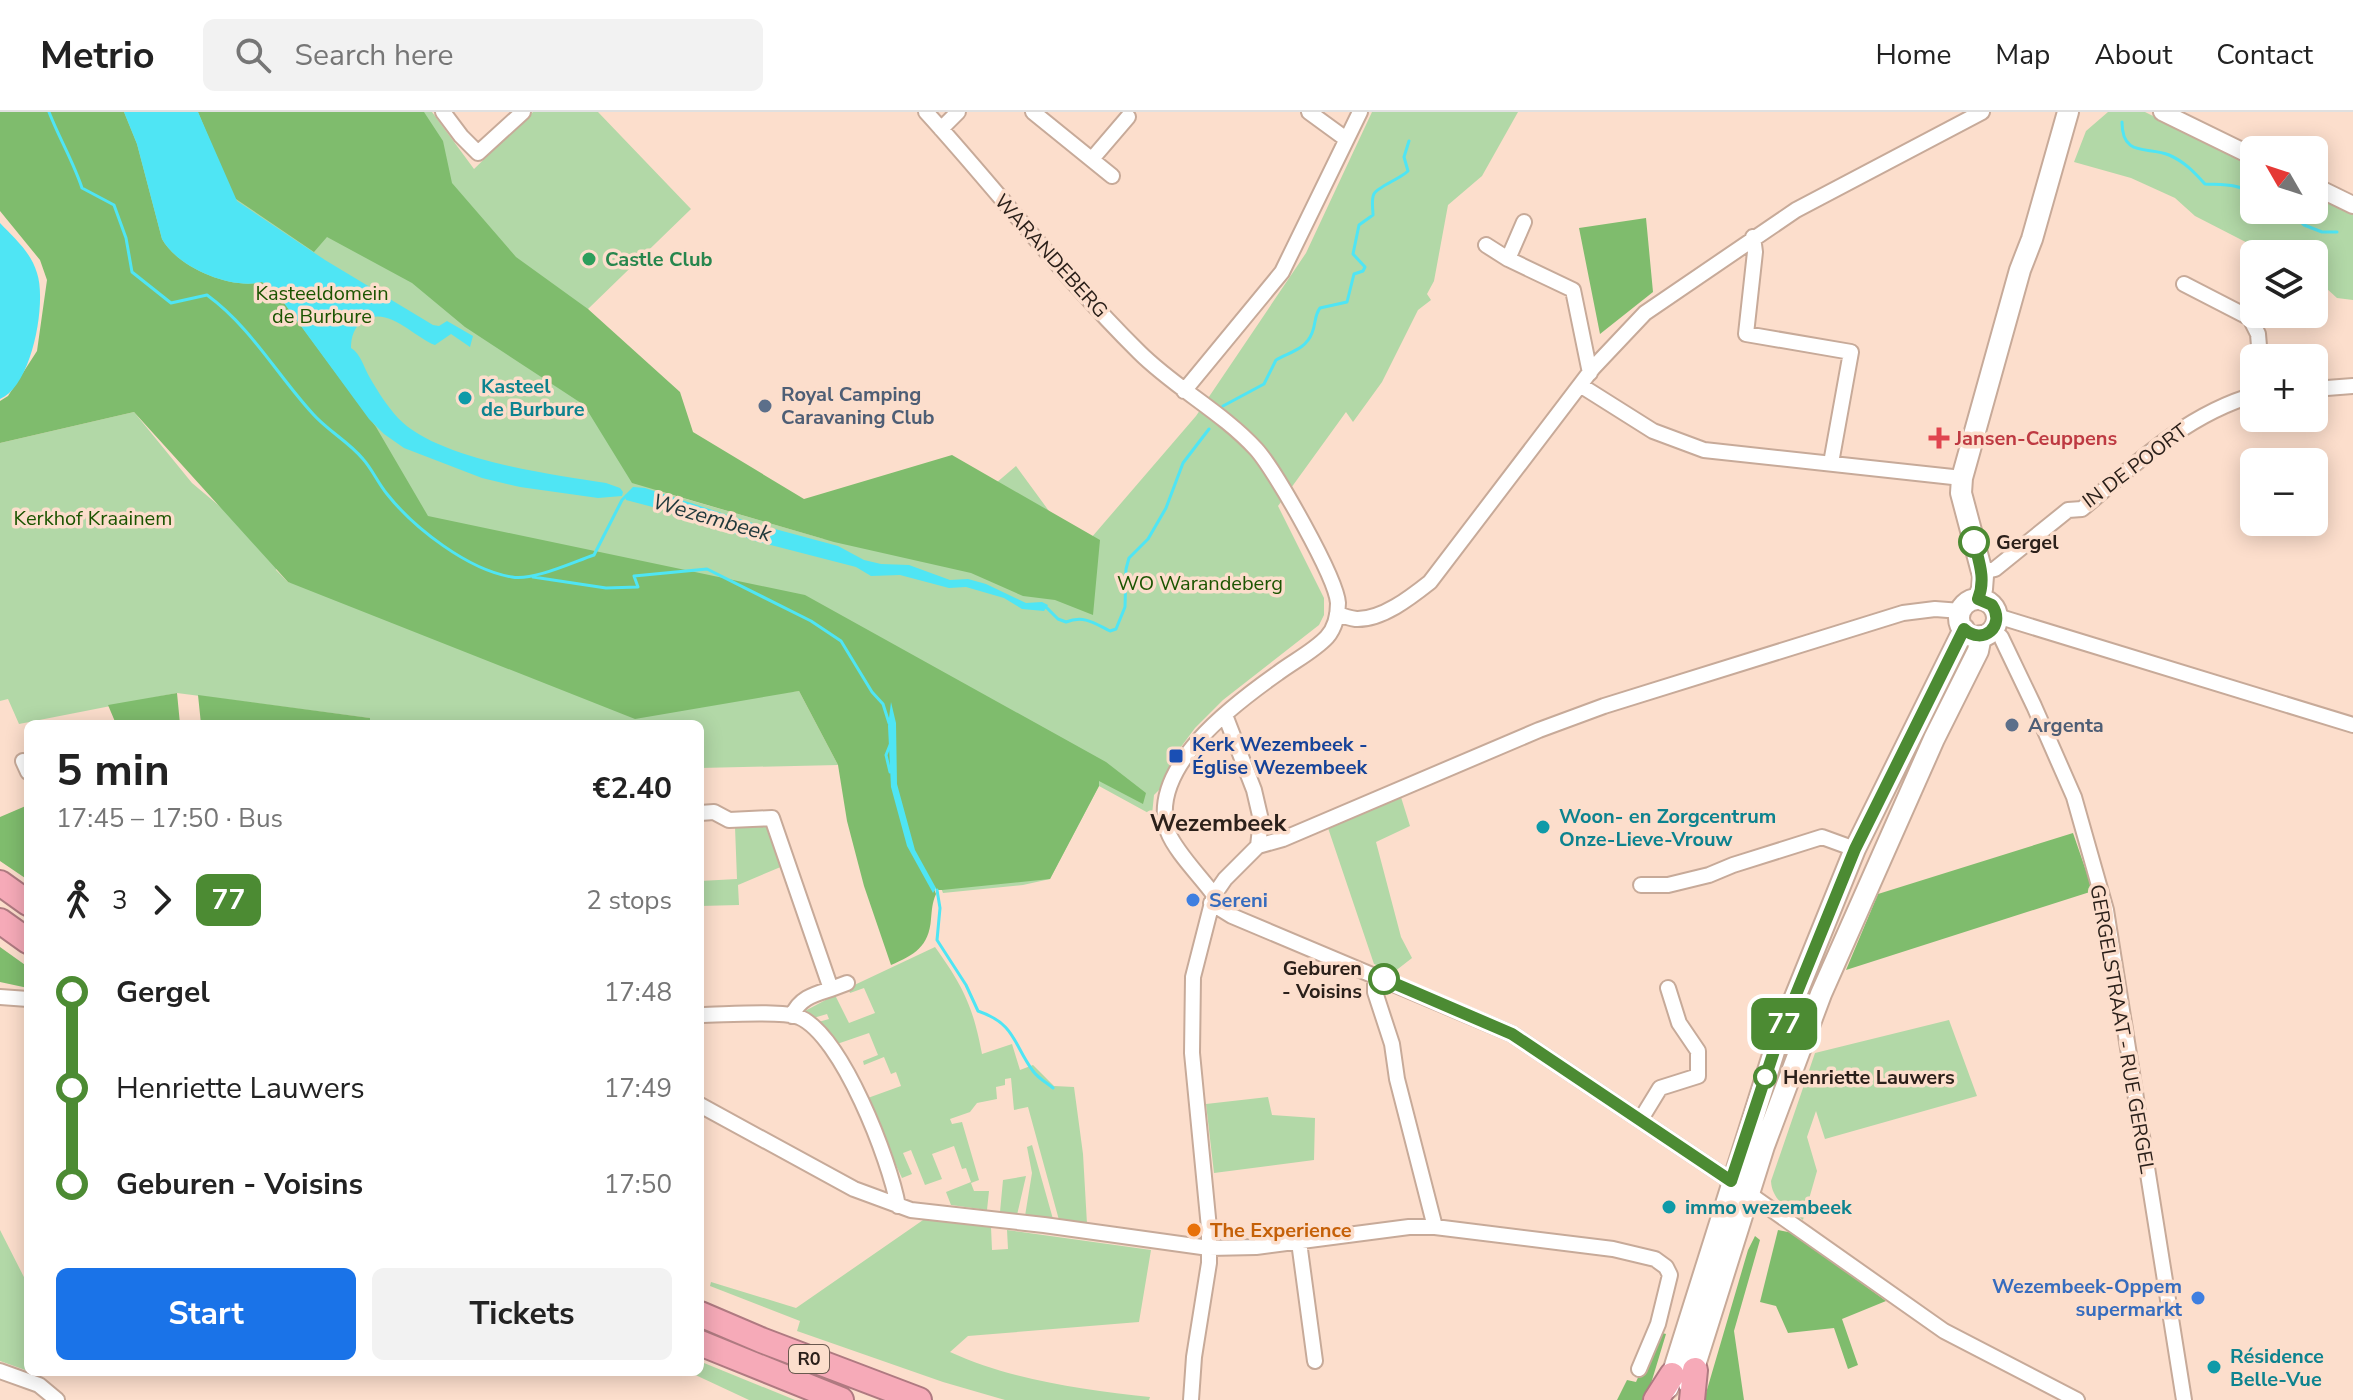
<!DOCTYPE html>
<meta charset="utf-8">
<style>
:root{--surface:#fff;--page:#f2f2f2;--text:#222;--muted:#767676;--line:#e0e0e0;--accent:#1a73e8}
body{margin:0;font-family:"Nunito Sans",sans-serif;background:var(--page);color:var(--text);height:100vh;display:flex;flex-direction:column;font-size:30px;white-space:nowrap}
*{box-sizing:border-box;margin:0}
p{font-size:26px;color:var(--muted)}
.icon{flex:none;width:44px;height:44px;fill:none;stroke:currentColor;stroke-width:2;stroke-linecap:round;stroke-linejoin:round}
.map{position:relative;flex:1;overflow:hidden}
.panel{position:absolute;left:24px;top:608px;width:680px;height:656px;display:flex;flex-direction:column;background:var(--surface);border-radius:12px;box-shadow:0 4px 20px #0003}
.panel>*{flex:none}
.badge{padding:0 16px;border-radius:12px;font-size:28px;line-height:52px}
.needle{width:52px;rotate:309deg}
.controls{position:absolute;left:2240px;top:24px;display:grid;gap:16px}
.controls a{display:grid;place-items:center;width:88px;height:88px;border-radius:12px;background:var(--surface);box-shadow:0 4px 20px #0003;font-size:40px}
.map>.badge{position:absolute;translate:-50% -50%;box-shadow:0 0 0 4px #fff}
.legs{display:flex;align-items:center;gap:12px;height:88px;padding:0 32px;font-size:26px}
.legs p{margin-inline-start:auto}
.summary{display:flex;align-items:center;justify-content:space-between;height:136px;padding:0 32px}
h1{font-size:44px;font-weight:700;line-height:60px}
.cta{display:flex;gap:16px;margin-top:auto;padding:16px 32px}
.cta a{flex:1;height:92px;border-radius:12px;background:var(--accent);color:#fff;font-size:32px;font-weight:700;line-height:92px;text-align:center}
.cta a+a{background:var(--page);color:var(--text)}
ul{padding:0 32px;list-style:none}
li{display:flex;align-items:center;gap:28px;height:96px;font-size:30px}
li i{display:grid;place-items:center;width:12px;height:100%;margin:0 10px;background:currentColor}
li i::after{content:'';width:20px;height:20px;margin:-10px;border:6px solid;border-radius:50%;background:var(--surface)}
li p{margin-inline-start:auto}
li:first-child i{background:linear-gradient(#0000 50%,currentColor 0)}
li:last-child i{background:linear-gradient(currentColor 50%,#0000 0)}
header{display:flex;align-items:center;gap:48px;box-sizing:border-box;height:112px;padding:0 40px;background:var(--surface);border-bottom:2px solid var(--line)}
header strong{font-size:38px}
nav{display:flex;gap:44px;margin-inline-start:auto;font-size:28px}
.search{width:560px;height:72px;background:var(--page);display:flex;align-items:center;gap:20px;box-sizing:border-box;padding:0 28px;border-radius:12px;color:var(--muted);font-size:30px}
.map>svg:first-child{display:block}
.green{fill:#b2d8a7}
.forest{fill:#7fbc6d}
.water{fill:#4fe5f4}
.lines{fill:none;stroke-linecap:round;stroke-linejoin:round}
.stream{stroke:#4fe5f4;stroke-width:3}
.minor-casing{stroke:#c7aa99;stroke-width:18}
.tertiary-casing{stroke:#c7aa99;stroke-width:20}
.secondary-casing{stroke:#c7aa99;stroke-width:24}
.motorway-casing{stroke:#af7a81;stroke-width:28}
.minor{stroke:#fff;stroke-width:14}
.tertiary{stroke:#fff;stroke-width:16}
.secondary{stroke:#fff;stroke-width:20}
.motorway{stroke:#f6aab8;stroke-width:24}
.line-1-casing{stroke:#fff;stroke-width:18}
.line-1{stroke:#4c8b33;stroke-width:12}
.leisure-dot{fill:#2e9e5b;stroke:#fcdecc;stroke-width:3}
.culture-dot{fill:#0f9aa8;stroke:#fcdecc;stroke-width:3}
.service-dot{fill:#5c6f8a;stroke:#fcdecc;stroke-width:3}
.health-dot{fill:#e0444e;stroke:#fcdecc;stroke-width:3}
.stop-1-dot{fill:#fff;stroke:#4c8b33;stroke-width:4}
.transit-dot{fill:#1a4fb4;stroke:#fcdecc;stroke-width:3}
.shop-dot{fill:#3f7fe0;stroke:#fcdecc;stroke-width:3}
.food-dot{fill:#e8710a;stroke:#fcdecc;stroke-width:3}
.labels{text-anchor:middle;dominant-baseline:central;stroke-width:7;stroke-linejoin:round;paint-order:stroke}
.shield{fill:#fcdecc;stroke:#6a594f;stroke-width:2}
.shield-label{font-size:18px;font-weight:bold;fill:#2b201a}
.street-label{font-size:20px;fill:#2b201a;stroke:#fcdecc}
.leisure-label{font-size:20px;font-weight:bold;fill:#27864d;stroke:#fcdecc;text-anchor:start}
.park-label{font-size:20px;fill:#1b5400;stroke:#fcdecc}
.culture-label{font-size:20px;font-weight:bold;fill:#0d838f;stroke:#fcdecc;text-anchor:start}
.service-label{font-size:20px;font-weight:bold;fill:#4e5e75;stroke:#fcdecc;text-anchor:start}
.health-label{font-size:20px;font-weight:bold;fill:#be3a42;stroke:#fcdecc;text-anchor:start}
.stop-label{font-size:20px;font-weight:bold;fill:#2b201a;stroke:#fcdecc;text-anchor:start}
.transit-label{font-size:20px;font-weight:bold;fill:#164399;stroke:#fcdecc;text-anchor:start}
.shop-label{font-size:20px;font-weight:bold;fill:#366cbe;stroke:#fcdecc;text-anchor:start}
.food-label{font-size:20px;font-weight:bold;fill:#c56008;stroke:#fcdecc;text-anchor:start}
.water-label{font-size:22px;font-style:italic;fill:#1f383b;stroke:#fcdecc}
.quarter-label{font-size:24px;font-weight:bold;fill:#2b201a;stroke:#fcdecc}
</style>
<header>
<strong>Metrio</strong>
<div class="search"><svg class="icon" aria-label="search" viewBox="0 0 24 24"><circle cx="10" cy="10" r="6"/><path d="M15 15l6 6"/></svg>Search here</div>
<nav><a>Home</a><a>Map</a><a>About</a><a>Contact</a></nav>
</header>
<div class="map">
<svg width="2353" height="1288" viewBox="0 0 2353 1288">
<rect width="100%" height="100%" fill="#fcdecc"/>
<path class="green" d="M0,0H432L474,57L533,0H598L691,97L588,197L662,380L824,427L975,389L1016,354L1079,440L1196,304L1306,141L1372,0H1518L1482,64L1448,93L1434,169L1427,182L1431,188L1418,198L1382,270L1353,310L1346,300L1278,394L1324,486V503L1319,513L1223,588L1195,616L1172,647L1162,675L1154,683L1152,703L1099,674L1050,767L1023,773L943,781L872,595L869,570L598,566Z
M2108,0H2145L2254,54V98H2314V82L2353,101V188L2337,186L2314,165V142H2269L2195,104L2175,86L2131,66L2074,50L2086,19Z
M134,300L192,371L280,445L276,458L288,470L781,581L799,579L838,653L700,656V612H370L369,606L177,581L19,612L8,587L0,589V331Z
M1400,682L1410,714L1376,730L1401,825L1412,846L1394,860L1374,852L1328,716Z
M764,714L769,717L783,754L738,773L739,793L700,794V769L737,767L735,715Z
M935,835C963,874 973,894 982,942L1012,932L1020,958L1033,953L1054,974L1074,975L1083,1042L1087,1112L1059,1108L1028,995L1014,998L1011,966L1005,967V973L996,975L997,987L977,991L970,1000L950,1007L952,1012L962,1010L979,1068L971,1071L974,1079H989L987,1098L951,1093L946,1080L971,1070L966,1056L962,1057L954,1034L932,1042L942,1067L925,1073L911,1038L903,1041L912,1062L902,1066L895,1051L889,1053L865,987L901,974L896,960L891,962L884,945L864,953L863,949L878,943L869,921L837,932L815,911L829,907L827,902L810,907L803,900L835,883L849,911L875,901L864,876L850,881L848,876Z
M1949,908L1977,984L1825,1027L1816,999L1807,1025L1817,1059L1803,1108C1789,1097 1772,1089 1771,1069L1815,941Z
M1268,985L1272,1003L1315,1006L1314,1048L1214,1061L1206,992Z
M1032,1033L1053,1107L1025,1104L1032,1061L1027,1035Z
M1026,1064L1017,1103L1000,1100L1003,1068Z
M926,1106L991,1115L992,1138L1008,1137L1007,1118L1151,1138L1139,1210L968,1224L950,1240C1011,1268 1083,1278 1150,1285L1149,1288H1005L943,1270L797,1219L800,1209L710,1174L711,1170L796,1196Z
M0,1118L28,1173V1259L0,1249Z
M700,1249L704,1251L795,1288H749L689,1260H700Z"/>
<path class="forest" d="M0,0H124L137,32L162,127C178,156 232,178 262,170L276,180L376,315L428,404L805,483L1106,650L1146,681L1143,692L1099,669V674L1050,767L942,778H937L932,772L936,782C932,791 932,798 931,807C929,835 914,843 891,853L864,774L847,709L838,653L799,579L635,607L288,470L134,300L0,331V289L8,284L37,239L47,168L40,148L0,99Z
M198,0H424L443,29L452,71L516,145L588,197L680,280L693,320L804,387L952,343L1100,428L1093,503L1055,488L1023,484L971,461L834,430L632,371L584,293L465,215L412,171L327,125L314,140L233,85Z
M1646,106L1653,180L1600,222L1579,116Z
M177,581L180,612H116L108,593Z
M198,583L370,606V612H201Z
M28,693V768L0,749V705Z
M2073,721L2093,779L1846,858L1878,782Z
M0,835L28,855V876L0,870Z
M1778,1118L1793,1121L1886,1189L1842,1207L1858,1253L1848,1257L1834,1216L1788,1221L1776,1194L1760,1190Z
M1755,1124L1760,1128L1734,1219L1744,1288H1704L1748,1138Z
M1658,1220L1666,1222L1646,1288H1617L1627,1268L1636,1270Z"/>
<path class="water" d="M124,0H198L237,89L325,148L433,213L439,214L447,209L473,224L470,235L451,222L435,233C414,225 388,194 365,208C354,214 351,225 351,236C361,242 364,256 370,266C378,280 388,295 398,306C438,348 550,362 606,371L620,376L623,380L622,384L598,386L520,375L482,366L404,336L384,322L369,307L276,180L262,170C232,178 178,156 162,127L137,32Z
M0,111C14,126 31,140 37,161C47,190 32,274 0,287Z
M633,375L645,376L749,410L838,434L864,448L881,452L909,453L950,468L968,467L986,472L1026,491L1042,490L1048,493L1044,499L1022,497L1004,486L966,475L949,476L900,463L871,464L856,455L755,429L687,404L626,388L625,383Z
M891,590L896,611L897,672L915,738L936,776L933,781L907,734L891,675L888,614Z"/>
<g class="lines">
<path class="stream" d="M49,0C59,26 73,49 82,76L114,93L126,126L132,160L171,191L207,183C251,215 277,263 313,302C328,319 348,329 363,347C372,357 378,371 387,382C414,416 468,458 512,465C533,469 573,450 594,443L622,388L626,384
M2122,10C2122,46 2148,34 2169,43C2185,50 2194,60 2205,72C2222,73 2241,71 2254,84
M2270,98L2293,102L2304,113L2322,120H2337
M1223,294L1264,272L1276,248C1290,240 1306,237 1312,221C1316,212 1314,204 1320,196L1347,190L1354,162L1363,159L1365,155L1353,142L1359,113L1373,103C1373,97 1371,87 1374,82C1377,75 1400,67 1408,59L1404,45L1409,29
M533,465L606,476L638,475L634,464L707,457L811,509L841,529L872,580L883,592L889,611
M1045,494L1058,507L1066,510C1084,503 1094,511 1110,519L1116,517L1125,495L1126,457L1129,446L1148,427L1166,396L1183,351L1209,317
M890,633L886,643L890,660
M937,778L940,796L937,828L966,873L978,899C1016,912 1013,932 1033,959C1038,966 1047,971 1053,976"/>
<defs>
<path id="minor" d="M443,0L461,24L478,41L523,0
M926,0C998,79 1063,165 1139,240C1175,276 1222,300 1256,337C1275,358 1336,465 1338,491C1338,502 1335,516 1327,525C1314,539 1294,549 1278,561C1234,592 1147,656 1168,720C1175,739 1201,765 1214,783
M1033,0L1112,64
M1309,0L1346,27
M941,17L958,0
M1092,47L1128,5
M1753,125L1755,140L1746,222L1851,240L1831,351
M1486,133L1508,147L1573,178L1590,261
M1508,147L1524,110
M2184,172L2250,206L2258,222L2260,246
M1580,273L1653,319L1704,338L1962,366
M2314,277L2353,274
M1184,279L1282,160L1360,0
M1982,460L1995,457L2068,398L2082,397C2134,353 2187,302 2254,283
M1337,502C1343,504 1350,506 1356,507C1382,508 1411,485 1430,470L1593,256L1645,201L1796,98L1982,0
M1997,504L2353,613
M1992,518L2001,525L2034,594L2074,685L2106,798L2184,1288
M23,649L28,660
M700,701L714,700L729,708L772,706L831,877C815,882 799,886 792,904
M1258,734L1283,727L1539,618L1604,594L1903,501L1935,497L1961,499
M1641,773H1668L1709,763L1733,753L1822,725L1855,737
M1211,791L1232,804L1512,922L1731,1069L1944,1219L2077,1288
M1375,863V880L1392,932L1397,967L1435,1115
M831,877L847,871
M0,885L28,887
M700,903C723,903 780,898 799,905C842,923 890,1049 898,1094
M700,993L854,1077L911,1098L1044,1113L1209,1136L1256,1135L1409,1115H1435L1613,1137L1655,1147L1666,1155L1670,1163L1658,1212L1639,1257
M1641,1007L1660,976L1698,964V939L1679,911L1668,876
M1299,1130L1315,1249
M0,1259L39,1273L57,1288
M1191,1288L1194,1245L1209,1151V1116L1192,941L1193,865L1214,783L1225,767L1258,734L1261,708L1254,678L1225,603"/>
<path id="tertiary" d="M2162,0L2254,45
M2314,74L2353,93"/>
<path id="secondary" d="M1978,487L1982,477L1983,464L1961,381L1962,366L2020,158L2032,127L2068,0
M1959 506a19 19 0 1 1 38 0a19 19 0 1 1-38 0Z
M1689,1272L1764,1034L1821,882L1934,627L1978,539L1981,524
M1668,1276L1778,927L1855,737L1964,517"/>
<path id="motorway" d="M0,771L28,791
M0,809L28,829
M700,1202L761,1228L919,1288
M700,1231L841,1288
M1656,1288L1672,1263
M1692,1288L1695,1258"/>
</defs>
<use href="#minor" class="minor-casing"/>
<use href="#tertiary" class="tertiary-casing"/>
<use href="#secondary" class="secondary-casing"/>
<use href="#motorway" class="motorway-casing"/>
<use href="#minor" class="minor"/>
<use href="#tertiary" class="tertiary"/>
<use href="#secondary" class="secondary"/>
<use href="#motorway" class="motorway"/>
</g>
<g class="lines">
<defs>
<path id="line-1" d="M1384,867L1512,922L1731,1069L1778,927L1855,737L1964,517C1983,534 2006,514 1992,493L1978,487C1986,467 1979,450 1974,430"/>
</defs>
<use href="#line-1" class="line-1-casing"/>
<use href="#line-1" class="line-1"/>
</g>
<circle class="leisure-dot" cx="589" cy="147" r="8"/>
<g class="culture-dot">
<circle cx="465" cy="286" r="8"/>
<circle cx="1543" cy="715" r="8"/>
<circle cx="1669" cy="1095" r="8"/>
<circle cx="2214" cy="1255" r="8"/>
</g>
<g class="service-dot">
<circle cx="765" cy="294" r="8"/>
<circle cx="2012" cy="613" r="8"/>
</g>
<path class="health-dot" d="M1935 314h8v8h8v8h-8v8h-8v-8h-8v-8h8z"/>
<g class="stop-1-dot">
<circle cx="1974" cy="430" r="14"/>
<circle cx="1384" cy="867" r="14"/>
<circle cx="1765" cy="965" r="10"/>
</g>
<rect class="transit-dot" x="1168" y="636" width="16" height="16" rx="4"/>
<g class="shop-dot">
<circle cx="1193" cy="788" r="8"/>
<circle cx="2198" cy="1186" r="8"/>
</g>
<circle class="food-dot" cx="1194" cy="1118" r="8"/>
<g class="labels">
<rect class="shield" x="789" y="1233" width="40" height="28" rx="6"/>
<g class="shield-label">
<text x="809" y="1247">R0</text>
</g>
<g class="street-label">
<text transform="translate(1051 144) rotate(48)">WARANDEBERG</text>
<text transform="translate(2135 354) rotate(-37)">IN DE POORT</text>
<text transform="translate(2122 917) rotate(80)">GERGELSTRAAT - RUE GERGEL</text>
</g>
<g class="leisure-label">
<text x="605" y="147">Castle Club</text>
</g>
<g class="park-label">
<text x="322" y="181">Kasteeldomein<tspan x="322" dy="23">de Burbure</tspan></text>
<text x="93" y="406">Kerkhof Kraainem</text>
<text x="1200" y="471">WO Warandeberg</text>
</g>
<g class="culture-label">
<text x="481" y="274">Kasteel<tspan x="481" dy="23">de Burbure</tspan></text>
<text x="1559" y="704">Woon- en Zorgcentrum<tspan x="1559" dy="23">Onze-Lieve-Vrouw</tspan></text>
<text x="1685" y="1095">immo wezembeek</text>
<text x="2230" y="1244">Résidence<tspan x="2230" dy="23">Belle-Vue</tspan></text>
</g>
<g class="service-label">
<text x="781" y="282">Royal Camping<tspan x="781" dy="23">Caravaning Club</tspan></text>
<text x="2028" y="613">Argenta</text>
</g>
<g class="health-label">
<text x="1955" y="326">Jansen-Ceuppens</text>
</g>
<g class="stop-label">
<text x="1996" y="430">Gergel</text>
<text x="1362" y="856" text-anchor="end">Geburen<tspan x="1362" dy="23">- Voisins</tspan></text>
<text x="1783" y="965">Henriette Lauwers</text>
</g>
<g class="transit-label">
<text x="1192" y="632">Kerk Wezembeek -<tspan x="1192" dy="23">Église Wezembeek</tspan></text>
</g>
<g class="shop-label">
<text x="1209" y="788">Sereni</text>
<text x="2182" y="1174" text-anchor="end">Wezembeek-Oppem<tspan x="2182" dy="23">supermarkt</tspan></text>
</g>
<g class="food-label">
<text x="1210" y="1118">The Experience</text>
</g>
<g class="water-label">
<text transform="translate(712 406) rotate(16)">Wezembeek</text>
</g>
<g class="quarter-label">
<text x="1218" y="711">Wezembeek</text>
</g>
</g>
</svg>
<div class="controls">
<a><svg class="needle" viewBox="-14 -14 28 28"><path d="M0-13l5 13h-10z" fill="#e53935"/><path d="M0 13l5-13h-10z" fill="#767676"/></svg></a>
<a><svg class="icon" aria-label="layers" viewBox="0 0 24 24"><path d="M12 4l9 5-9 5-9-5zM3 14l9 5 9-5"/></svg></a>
<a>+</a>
<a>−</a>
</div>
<b class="badge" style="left:1784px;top:912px;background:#4c8b33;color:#fff">77</b>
<section class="panel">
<div class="summary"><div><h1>5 min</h1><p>17:45 – 17:50 · Bus</p></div><b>€2.40</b></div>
<div class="legs"><svg class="icon" aria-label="walk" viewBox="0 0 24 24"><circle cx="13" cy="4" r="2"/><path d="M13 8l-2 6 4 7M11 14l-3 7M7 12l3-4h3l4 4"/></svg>3<svg class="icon" aria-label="forward" viewBox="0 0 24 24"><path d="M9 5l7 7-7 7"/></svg><b class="badge" style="background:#4c8b33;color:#fff">77</b><p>2 stops</p></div>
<ul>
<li><i style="color:#4c8b33"></i><b>Gergel</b><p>17:48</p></li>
<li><i style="color:#4c8b33"></i><span>Henriette Lauwers</span><p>17:49</p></li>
<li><i style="color:#4c8b33"></i><b>Geburen - Voisins</b><p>17:50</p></li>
</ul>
<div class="cta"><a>Start</a><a>Tickets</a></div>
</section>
</div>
